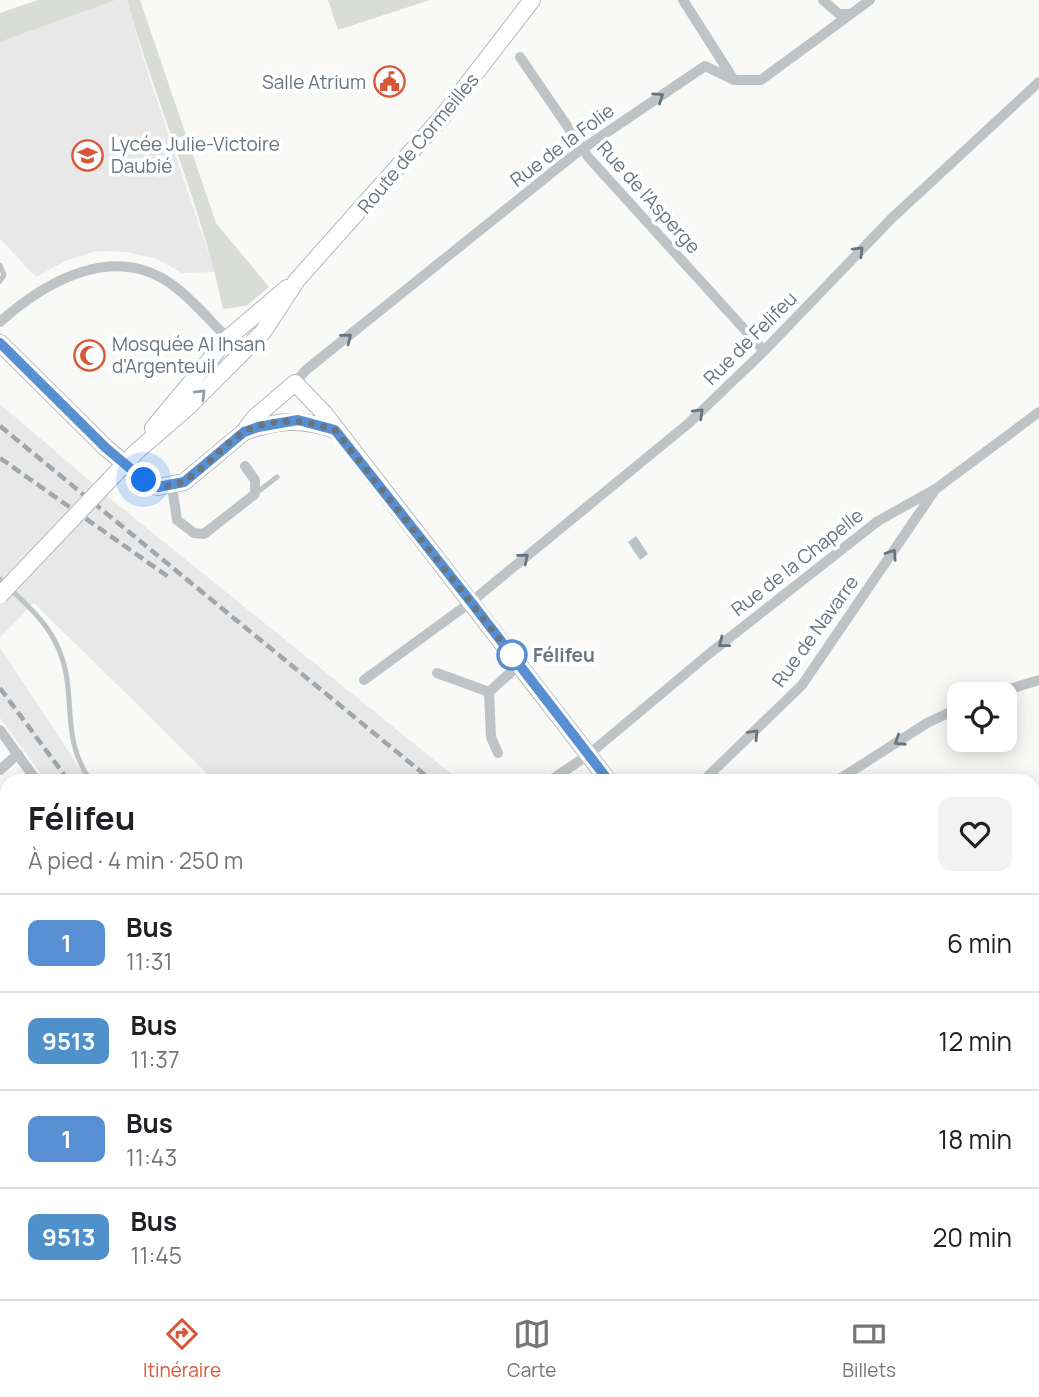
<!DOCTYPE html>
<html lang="fr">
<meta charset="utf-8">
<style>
:root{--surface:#fff;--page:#f2f2f2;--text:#202124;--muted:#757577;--line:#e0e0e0;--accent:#d85737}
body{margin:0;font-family:Manrope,sans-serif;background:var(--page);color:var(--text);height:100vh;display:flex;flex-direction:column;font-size:26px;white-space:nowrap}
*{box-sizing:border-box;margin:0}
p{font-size:23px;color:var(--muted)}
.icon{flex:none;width:38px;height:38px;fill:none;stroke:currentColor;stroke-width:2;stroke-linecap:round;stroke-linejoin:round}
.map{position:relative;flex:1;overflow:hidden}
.sheet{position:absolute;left:0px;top:774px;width:1040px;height:527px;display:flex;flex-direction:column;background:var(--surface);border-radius:21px 21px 0 0;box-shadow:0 4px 18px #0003}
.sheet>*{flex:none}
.badge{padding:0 14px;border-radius:10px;font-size:24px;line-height:46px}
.fabs{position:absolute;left:947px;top:682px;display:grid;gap:14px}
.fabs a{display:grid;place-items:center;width:70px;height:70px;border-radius:14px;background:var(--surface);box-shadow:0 4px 18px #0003;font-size:35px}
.you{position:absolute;width:35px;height:35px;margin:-18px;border:5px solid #fff;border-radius:50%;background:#1a73e8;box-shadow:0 0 0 10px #1a73e833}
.map>.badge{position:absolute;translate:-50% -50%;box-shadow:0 0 0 4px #fff}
.round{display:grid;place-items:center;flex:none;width:74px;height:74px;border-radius:14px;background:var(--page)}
.headline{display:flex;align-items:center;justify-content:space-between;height:119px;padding:0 28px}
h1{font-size:33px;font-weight:700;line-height:52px}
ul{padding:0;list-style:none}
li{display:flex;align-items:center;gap:21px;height:98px;padding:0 28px;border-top:2px solid var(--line)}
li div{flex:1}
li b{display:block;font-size:26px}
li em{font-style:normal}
li .badge{min-width:77px;font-weight:700;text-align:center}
.dock{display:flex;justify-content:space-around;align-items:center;height:98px;border-top:2px solid var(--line);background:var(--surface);font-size:19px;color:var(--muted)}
.dock a{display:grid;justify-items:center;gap:4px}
.dock .active{color:var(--accent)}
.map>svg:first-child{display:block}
.built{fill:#e7e8e7}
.green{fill:#d9ddd6}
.water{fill:#b7c3c7}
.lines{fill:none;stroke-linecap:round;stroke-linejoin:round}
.secondary-casing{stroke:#b3b9bd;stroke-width:18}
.service{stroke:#bec3c6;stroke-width:5}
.minor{stroke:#bec3c6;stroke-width:10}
.tertiary{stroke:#bec3c6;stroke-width:14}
.secondary{stroke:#fff;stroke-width:16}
.rail{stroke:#a0a7ac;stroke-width:4.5;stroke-dasharray:10 5;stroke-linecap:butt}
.secondary-bridge-casing{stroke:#b3b9bd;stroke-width:18;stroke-linecap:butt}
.secondary-bridge{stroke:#fff;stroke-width:16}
.oneway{stroke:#66757f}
.oneway2{stroke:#949ea5}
.line-casing{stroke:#fff;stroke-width:16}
.line{stroke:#588fd2;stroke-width:10}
.walk{stroke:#66757f;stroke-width:7;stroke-dasharray:0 12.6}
.stop-dot{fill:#fff;stroke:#588fd2;stroke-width:3.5}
.labels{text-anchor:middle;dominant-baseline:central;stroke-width:7;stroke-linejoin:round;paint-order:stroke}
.poi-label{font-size:19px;fill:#66757f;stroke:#fff;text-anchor:start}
.street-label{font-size:19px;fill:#66757f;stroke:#fff}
.stop-label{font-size:19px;font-weight:bold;fill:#66757f;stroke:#fff;text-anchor:start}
</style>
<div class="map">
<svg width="1039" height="1299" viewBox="0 0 1039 1299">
<rect width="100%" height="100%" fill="#f9f9f7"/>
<path class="built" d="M116,0H127L147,71L215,272L182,273L157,259L127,252L96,251L65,261L36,277L0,239V42Z
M0,404L117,504L459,780H214L34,603L0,637Z
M0,647L87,780H46L0,718Z
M1033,1245L1039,1251V1299H763L759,1293H1032Z
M421,1293H466L470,1299H425Z"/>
<path class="green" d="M38,0H116L0,42V13Z
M127,0H140L216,223L269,287L246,306L223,309C201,204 156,104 127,0Z
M328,0H430L338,30Z"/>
<path class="water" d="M636,536L648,554L640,560L628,542Z"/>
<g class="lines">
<defs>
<path id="secondary" d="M0,343L106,448L144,480L158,487L184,482L244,432L254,418L295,383L324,413L608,780
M153,428L227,339L287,288
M244,432C277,420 302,418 335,430
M136,452L187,408L263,332L297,280L442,117L532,0
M1032,1224L1039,1230"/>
</defs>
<use href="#secondary" class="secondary-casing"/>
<path class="service" d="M0,265L4,275L0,281
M255,494L277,477
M0,579C22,601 47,620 59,650C78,695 59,735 90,780
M253,1293L258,1299
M475,1293L480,1299
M571,1293L575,1299
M794,1293L798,1299"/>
<path class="minor" d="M683,0L734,80
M823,0L839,14H851
M520,57L589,158L764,351
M0,322C47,280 115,242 174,286C199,305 219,332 243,353
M295,383L306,370L575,154L705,66L734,80H761L870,0
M172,486L177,520L194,533L204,534L255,494V480L245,466
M437,673L489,692
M364,680L471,602L689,423L764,351L891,219L1039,82
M990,695L1039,680
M0,730L36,780
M498,753L491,737L489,692L519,665
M0,770L18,754
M551,780L588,755L710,653L878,521L937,488L1039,412
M704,780L802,685L935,490
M838,780L927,723L959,708
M1032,878L1039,872
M0,994L7,987
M0,1077L7,1085
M0,1274L7,1267
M35,1293L40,1299
M409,1293L413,1299
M306,1299L312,1293"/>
<path class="tertiary" d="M1032,1199L1039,1191
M917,1299L924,1293"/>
<use href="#secondary" class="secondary"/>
<path class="rail" d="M0,426L431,780
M0,458L170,578
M0,688L68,780
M1032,1275L1039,1280
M438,1293L442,1299"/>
<defs>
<path id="secondary-bridge" d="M0,595L136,452"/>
</defs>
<use href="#secondary-bridge" class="secondary-bridge-casing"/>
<use href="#secondary-bridge" class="secondary-bridge"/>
</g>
<defs><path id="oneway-chevron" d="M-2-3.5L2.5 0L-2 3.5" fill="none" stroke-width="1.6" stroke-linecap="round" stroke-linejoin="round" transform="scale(1.75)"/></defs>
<g class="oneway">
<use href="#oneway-chevron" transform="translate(659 97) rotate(-34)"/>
<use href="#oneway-chevron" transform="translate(859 251) rotate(-45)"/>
<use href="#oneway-chevron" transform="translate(347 338) rotate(-39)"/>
<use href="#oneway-chevron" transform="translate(699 413) rotate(-44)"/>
<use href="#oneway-chevron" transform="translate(892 554) rotate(-56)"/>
<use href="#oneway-chevron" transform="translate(524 558) rotate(-39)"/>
<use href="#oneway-chevron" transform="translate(723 643) rotate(142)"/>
<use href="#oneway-chevron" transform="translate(754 734) rotate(-46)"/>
<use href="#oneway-chevron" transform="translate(899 741) rotate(147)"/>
</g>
<use class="oneway2" href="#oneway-chevron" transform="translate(201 394) rotate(-45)"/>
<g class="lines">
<defs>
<path id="line" d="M0,343L106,448L144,480L158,487L184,482L244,432L258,427L298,420L335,430L471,602L608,780"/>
</defs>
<use href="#line" class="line-casing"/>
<use href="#line" class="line"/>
<path class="walk" d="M144,480C184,505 214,448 244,432C273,416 305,420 335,430L512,655"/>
</g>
<defs>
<symbol id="civic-ring" viewBox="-11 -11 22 22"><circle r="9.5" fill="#fff" stroke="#d85737" stroke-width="1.5"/><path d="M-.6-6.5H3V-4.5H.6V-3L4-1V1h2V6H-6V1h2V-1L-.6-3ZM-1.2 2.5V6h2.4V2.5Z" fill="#d85737"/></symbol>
<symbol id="school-ring" viewBox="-11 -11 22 22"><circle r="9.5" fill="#fff" stroke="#d85737" stroke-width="1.5"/><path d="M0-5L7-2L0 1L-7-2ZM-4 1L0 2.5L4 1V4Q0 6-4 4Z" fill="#d85737"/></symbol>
<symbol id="mosque-ring" viewBox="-11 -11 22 22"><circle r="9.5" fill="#fff" stroke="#d85737" stroke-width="1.5"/><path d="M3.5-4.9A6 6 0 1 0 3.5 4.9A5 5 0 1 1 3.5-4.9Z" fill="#d85737"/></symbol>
</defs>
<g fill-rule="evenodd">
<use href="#civic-ring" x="372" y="64" width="35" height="35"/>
<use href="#school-ring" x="70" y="138" width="35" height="35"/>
<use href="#mosque-ring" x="72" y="338" width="35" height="35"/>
</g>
<circle class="stop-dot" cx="512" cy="655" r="14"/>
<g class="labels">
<g class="poi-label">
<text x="366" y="82" text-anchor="end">Salle Atrium</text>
<text x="111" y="144">Lycée Julie-Victoire<tspan x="111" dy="22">Daubié</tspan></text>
<text x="112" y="344">Mosquée Al Ihsan<tspan x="112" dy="22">d'Argenteuil</tspan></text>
</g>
<g class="street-label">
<text transform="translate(418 143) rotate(-50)">Route de Cormeilles</text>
<text transform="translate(562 145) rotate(-37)">Rue de la Folie</text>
<text transform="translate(649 197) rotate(48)">Rue de l'Asperge</text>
<text transform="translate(750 338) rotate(-45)">Rue de Felifeu</text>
<text transform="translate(797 562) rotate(-38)">Rue de la Chapelle</text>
<text transform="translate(815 631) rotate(-54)">Rue de Navarre</text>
</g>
<g class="stop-label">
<text x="533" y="655">Félifeu</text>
</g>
</g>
</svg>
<div class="fabs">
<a><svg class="icon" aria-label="locate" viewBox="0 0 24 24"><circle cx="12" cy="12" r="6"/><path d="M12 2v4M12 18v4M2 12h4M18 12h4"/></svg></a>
</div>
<div class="you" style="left:144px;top:480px"></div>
<section class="sheet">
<div class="headline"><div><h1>Félifeu</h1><p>À pied · 4 min · 250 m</p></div><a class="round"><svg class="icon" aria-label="heart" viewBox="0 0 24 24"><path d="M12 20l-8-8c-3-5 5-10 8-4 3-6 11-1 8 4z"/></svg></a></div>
<ul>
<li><span class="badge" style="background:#588fd2;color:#fff">1</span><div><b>Bus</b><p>11:31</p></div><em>6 min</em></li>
<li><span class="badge" style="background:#5091cb;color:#fff">9513</span><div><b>Bus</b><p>11:37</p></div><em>12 min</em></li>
<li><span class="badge" style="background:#588fd2;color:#fff">1</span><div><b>Bus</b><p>11:43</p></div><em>18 min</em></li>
<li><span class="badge" style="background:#5091cb;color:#fff">9513</span><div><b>Bus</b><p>11:45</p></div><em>20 min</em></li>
</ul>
</section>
</div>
<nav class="dock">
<a class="active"><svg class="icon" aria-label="directions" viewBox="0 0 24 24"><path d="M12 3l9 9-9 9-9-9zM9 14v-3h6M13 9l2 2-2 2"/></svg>Itinéraire</a>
<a><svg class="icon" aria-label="map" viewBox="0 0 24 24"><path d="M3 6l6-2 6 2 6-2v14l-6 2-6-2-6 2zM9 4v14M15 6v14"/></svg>Carte</a>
<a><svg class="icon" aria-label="tickets" viewBox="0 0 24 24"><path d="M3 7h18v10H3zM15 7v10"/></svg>Billets</a>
</nav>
